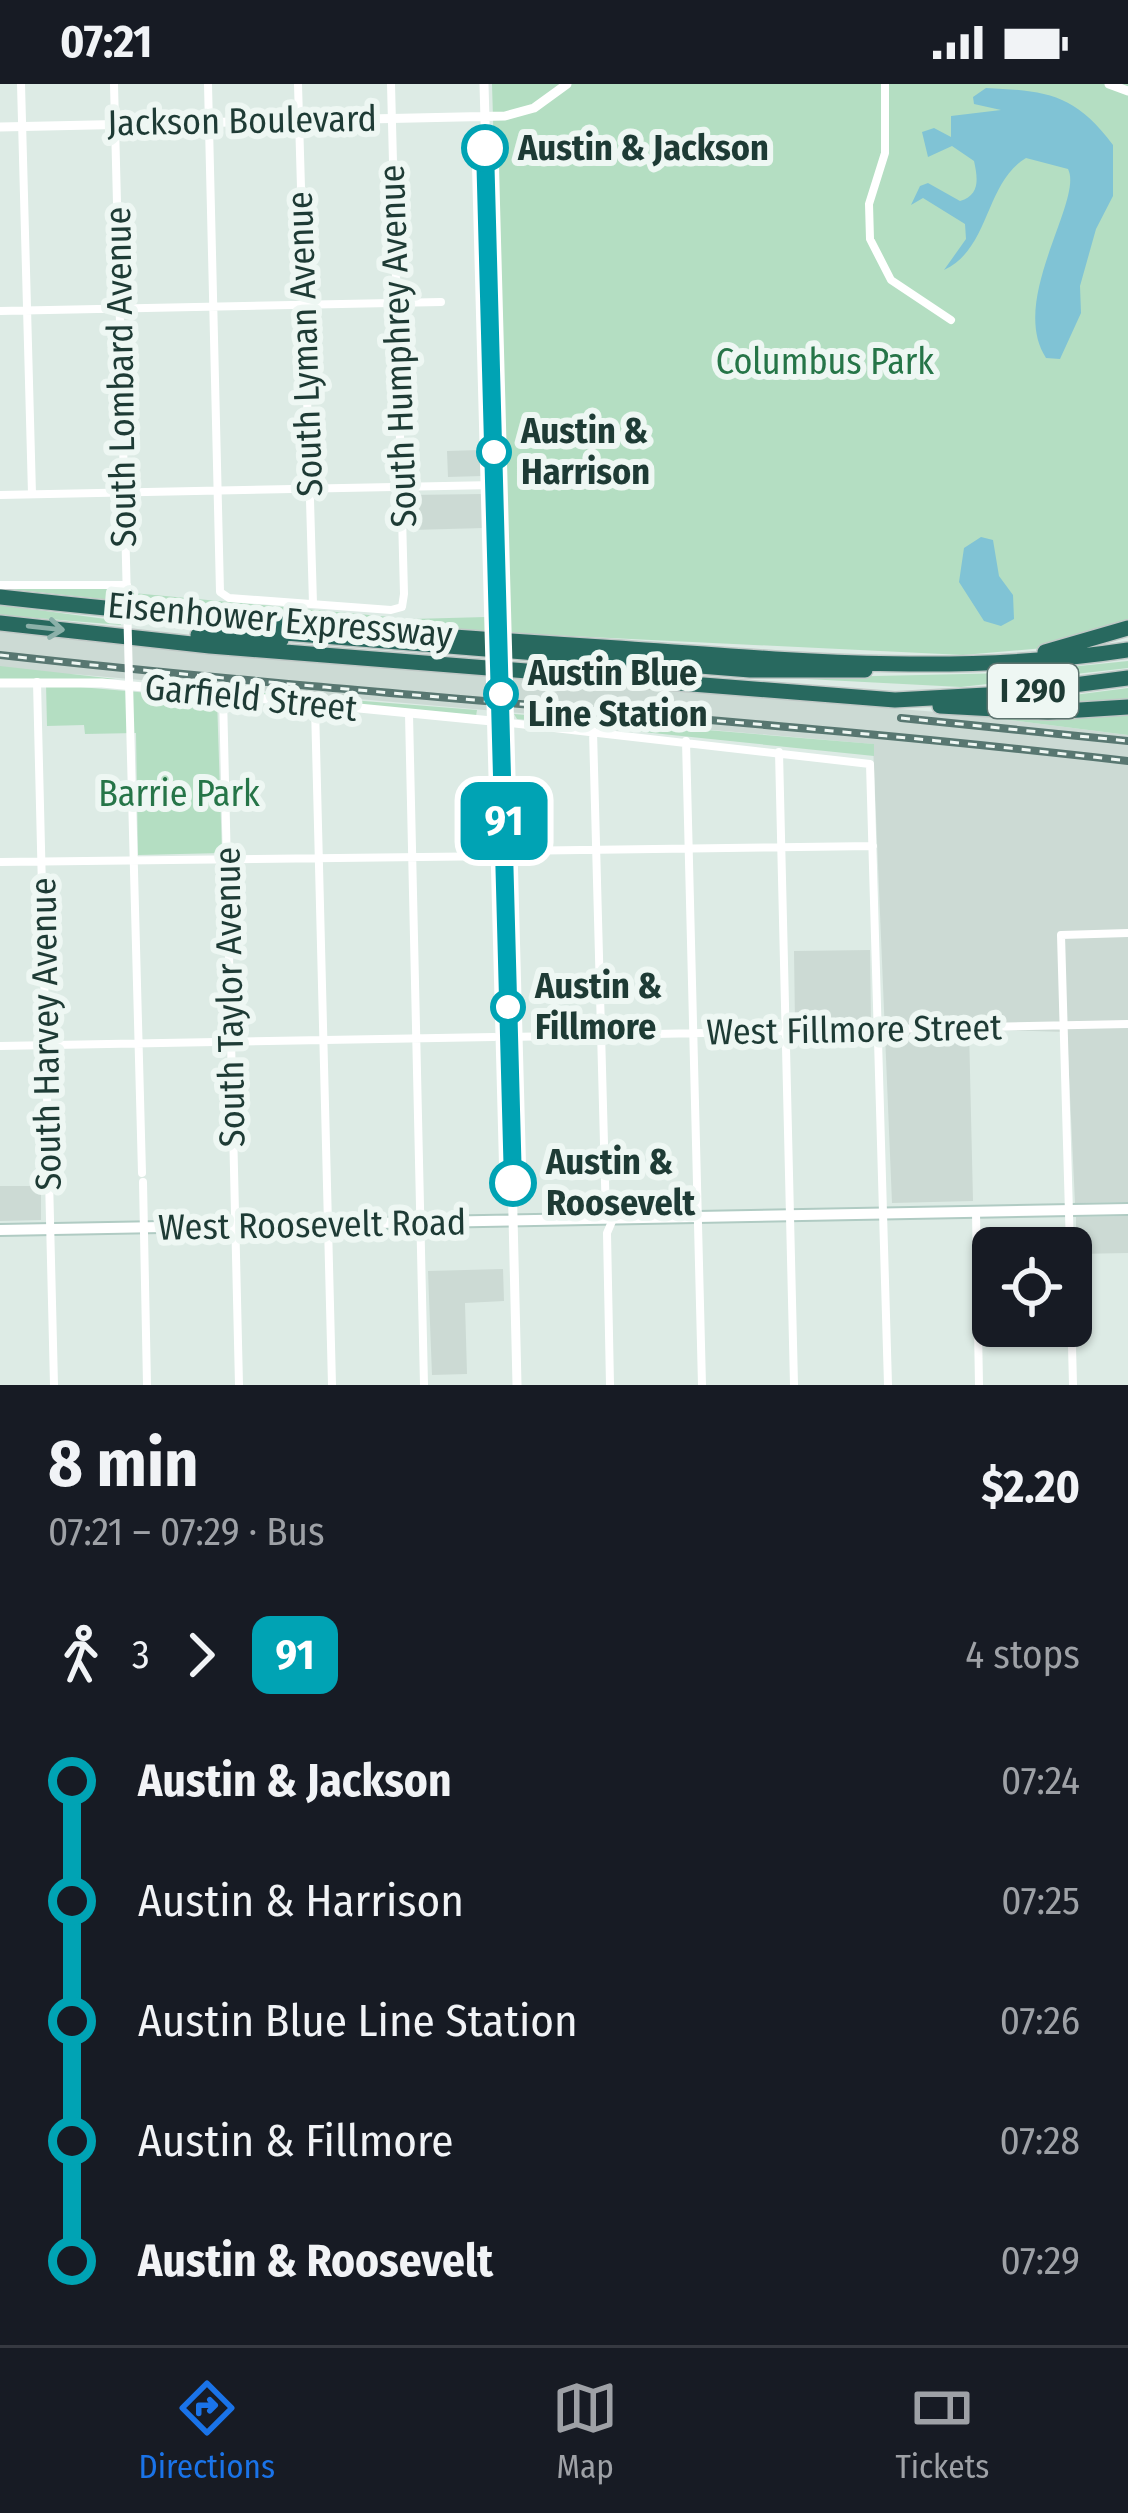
<!DOCTYPE html>
<meta charset="utf-8">
<style>
:root{--surface:#171b24;--page:#242831;--text:#f1f3f6;--muted:#9ea1a6;--line:#363941;--accent:#1a73e8}
body{margin:0;font-family:"Fira Sans Condensed",sans-serif;background:var(--page);color:var(--text);height:100vh;display:flex;flex-direction:column;font-size:45px;white-space:nowrap}
*{box-sizing:border-box;margin:0}
p{font-size:39px;color:var(--muted)}
.icon{flex:none;width:66px;height:66px;fill:none;stroke:currentColor;stroke-width:2;stroke-linecap:round;stroke-linejoin:round}
.map{position:relative;height:1301px;overflow:hidden}
.drawer{display:flex;flex-direction:column;background:var(--surface);flex:1}
.drawer>*{flex:none}
.badge{padding:0 24px;border-radius:18px;font-size:42px;line-height:78px}
.controls{position:absolute;left:972px;top:1143px;display:grid;gap:24px}
.controls a{display:grid;place-items:center;width:120px;height:120px;border-radius:18px;background:var(--surface);box-shadow:0 3px 9px #0004;font-size:60px}
.map>.badge{position:absolute;translate:-50% -50%;box-shadow:0 0 0 6px #fff}
.legs{display:flex;align-items:center;gap:18px;height:132px;padding:0 48px;font-size:39px}
.legs p{margin-inline-start:auto}
.head{display:flex;align-items:center;justify-content:space-between;height:204px;padding:0 48px}
h1{font-size:66px;font-weight:700;line-height:90px}
ul{padding:0 48px;list-style:none}
li{display:flex;align-items:center;gap:42px;height:120px;font-size:45px}
li i{display:grid;place-items:center;width:18px;height:100%;margin:0 15px;background:currentColor}
li i::after{content:'';width:30px;height:30px;margin:-15px;border:9px solid;border-radius:50%;background:var(--surface)}
li p{margin-inline-start:auto}
li:first-child i{background:linear-gradient(#0000 50%,currentColor 0)}
li:last-child i{background:linear-gradient(currentColor 50%,#0000 0)}
.status{display:flex;justify-content:space-between;align-items:center;height:84px;padding:0 60px;background:var(--surface);direction:ltr}
.status svg{height:33px;fill:currentColor}
.menu{display:flex;justify-content:space-around;align-items:center;height:168px;border-top:3px solid var(--line);background:var(--surface);font-size:33px;color:var(--muted)}
.menu a{display:grid;justify-items:center;gap:6px}
.menu .active{color:var(--accent)}
.map>svg:first-child{display:block}
.built{fill:#ccdad4}
.green{fill:#b4dec2}
.water{fill:#80c3d5}
.lines{fill:none;stroke-linecap:round;stroke-linejoin:round}
.secondary-casing{stroke:#b0cbc3;stroke-width:14}
.motorway-casing{stroke:#c0c8c6;stroke-width:18}
.minor{stroke:#fff;stroke-width:8}
.tertiary{stroke:#fff;stroke-width:9}
.secondary{stroke:#fff;stroke-width:10}
.motorway{stroke:#28695f;stroke-width:15}
.rail-casing{stroke:#587771;stroke-width:8}
.rail{stroke:#eef7f3;stroke-width:3;stroke-dasharray:9;stroke-linecap:butt}
.minor-bridge{stroke:#fff;stroke-width:8}
.tertiary-bridge{stroke:#fff;stroke-width:9}
.oneway{stroke:#8bb0a9}
.line-1-casing{stroke:#fff;stroke-width:27}
.line-1{stroke:#00a3b4;stroke-width:18}
.stop-1-dot{fill:#fff;stroke:#00a3b4;stroke-width:6}
.labels{text-anchor:middle;dominant-baseline:central;stroke-width:12;stroke-linejoin:round;paint-order:stroke}
.shield{fill:#eef7f3;stroke:#5c736e;stroke-width:3}
.shield-label{font-size:33px;font-weight:bold;fill:#1e3b35}
.street-label{font-size:36px;fill:#1e3b35;stroke:#eef7f3}
.stop-label{font-size:36px;font-weight:bold;fill:#1e3b35;stroke:#eef7f3;text-anchor:start}
.park-label{font-size:36px;fill:#267548;stroke:#eef7f3}
</style>
<div class="status"><b>07:21</b><svg viewBox="0 0 49 12"><path d="M0 12V9h3v3zM5 12V6h3v6zM10 12V3h3v9zM15 12V0h3v12zM26 1h20v11H26zM47 4h2v5h-2z"/></svg></div>
<div class="map">
<svg width="1128" height="1301" viewBox="0 0 1128 1301">
<rect width="100%" height="100%" fill="#ddebe5"/>
<path class="built" d="M481,366L482,392L448,393L447,367Z
M483,410L484,444L411,446L410,411Z
M0,547L196,569L962,630L1128,651V1118L1075,1119L1067,948L969,945L973,1117L892,1119L873,660L73,590L0,591Z
M870,866L871,938L795,939L794,867Z
M0,1102H41V1136L0,1137Z
M1128,1132V1169L1076,1170V1133Z
M503,1185L504,1217L465,1219L467,1290L432,1291L428,1187Z"/>
<path class="green" d="M492,0H1128V539L1067,562L963,571L508,549Z
M0,504H113L121,508V517Z
M133,509L412,535L486,533V547L133,518Z
M0,521L121,537V541L0,531Z
M1128,577V584L961,603L787,594L1010,589Z
M0,582L116,595H0Z
M140,599L477,626L476,632Z
M46,600L217,615L222,769L138,771L136,649L85,650L84,641L47,642Z
M1128,604V619L997,621Z
M1128,629V651L962,630Z
M514,630L874,660V672L517,635Z"/>
<path class="water" d="M986,4C1046,7 1074,9 1113,61V112L1096,145L1080,202L1081,229L1060,275L1046,274C1008,216 1084,116 1068,85L1026,74C985,98 990,165 944,186L966,155L965,140L923,114L911,121L920,102L928,99L960,117C980,111 978,95 974,77L952,62L928,73L922,48L934,44L951,53V32L1001,26L974,20L973,13Z
M981,453L993,456L999,492L1013,511L1014,535L1001,542L984,537L959,498L964,464Z"/>
<g class="lines">
<defs>
<path id="secondary" d="M0,1146L1128,1125"/>
<path id="motorway" d="M0,513C205,536 412,551 618,564C786,576 961,592 1128,566
M0,539L210,562L895,616L1004,610L1128,594
M273,548L750,586H865
M198,551L281,556
M1045,568L1128,544
M940,622L1048,628L1128,623"/>
</defs>
<use href="#secondary" class="secondary-casing"/>
<use href="#motorway" class="motorway-casing"/>
<path class="minor" d="M21,0L32,410
M114,0L127,517
M208,0L220,508L229,514L391,526L402,523L404,510L391,0
M298,0L313,520
M885,0V69L869,120L870,155L891,196L951,236
M0,227L441,218
M0,411L495,401
M0,501H127
M37,598L54,1301
M129,598L142,1089
M223,612L239,1301
M315,622L332,1301
M409,630L424,1301
M502,638L870,680L888,1301
M593,647L606,1135
M686,657L702,1301
M779,668L794,1301
M505,767L873,762
M0,778L505,772
M509,953L1128,940
M0,962L494,953
M143,1098L147,1301
M976,1129L979,1301
M1070,1164L1061,851L1128,849
M1071,1222L1073,1301
M610,1301L607,1149L613,1135"/>
<path class="tertiary" d="M484,0L499,540
M1109,0L1128,7
M0,43L505,32L534,24L567,0
M0,599H102L502,638
M501,629L517,1301"/>
<use href="#secondary" class="secondary"/>
<use href="#motorway" class="motorway"/>
<defs>
<path id="rail" d="M0,571C375,613 753,634 1128,677
M901,634L1128,657"/>
</defs>
<use href="#rail" class="rail-casing"/>
<use href="#rail" class="rail"/>
<path class="minor-bridge" d="M127,517L129,596"/>
<path class="tertiary-bridge" d="M499,540V563
M500,579L501,629"/>
</g>
<defs><path id="oneway-shaft" d="M-6 0H5M1.5-3L5.5 0L1.5 3" fill="none" stroke-width="1.6" stroke-linecap="round" stroke-linejoin="round" transform="scale(3)"/></defs>
<use class="oneway" href="#oneway-shaft" transform="translate(46 544) rotate(6)"/>
<g class="lines">
<defs>
<path id="line-1" d="M485,64L513,1099"/>
</defs>
<use href="#line-1" class="line-1-casing"/>
<use href="#line-1" class="line-1"/>
</g>
<g class="stop-1-dot">
<circle cx="485" cy="64" r="21"/>
<circle cx="494" cy="368" r="15"/>
<circle cx="501" cy="610" r="15"/>
<circle cx="508" cy="923" r="15"/>
<circle cx="513" cy="1099" r="21"/>
</g>
<g class="labels">
<rect class="shield" x="988" y="580" width="90" height="54" rx="9"/>
<g class="shield-label">
<text x="1033" y="607">I 290</text>
</g>
<g class="street-label">
<text transform="translate(242 37) rotate(-1)">Jackson Boulevard</text>
<text transform="translate(305 260) rotate(-92)">South Lyman Avenue</text>
<text transform="translate(398 262) rotate(-92)">South Humphrey Avenue</text>
<text transform="translate(121 293) rotate(-91)">South Lombard Avenue</text>
<text transform="translate(280 536) rotate(5)">Eisenhower Expressway</text>
<text transform="translate(251 614) rotate(6)">Garfield Street</text>
<text transform="translate(230 913) rotate(-91)">South Taylor Avenue</text>
<text transform="translate(854 946) rotate(-1)">West Fillmore Street</text>
<text transform="translate(46 950) rotate(-91)">South Harvey Avenue</text>
<text transform="translate(312 1141) rotate(-1)">West Roosevelt Road</text>
</g>
<g class="stop-label">
<text x="518" y="64">Austin &amp; Jackson</text>
<text x="521" y="347">Austin &amp;<tspan x="521" dy="41">Harrison</tspan></text>
<text x="528" y="589">Austin Blue<tspan x="528" dy="41">Line Station</tspan></text>
<text x="535" y="902">Austin &amp;<tspan x="535" dy="41">Fillmore</tspan></text>
<text x="546" y="1078">Austin &amp;<tspan x="546" dy="41">Roosevelt</tspan></text>
</g>
<g class="park-label">
<text x="825" y="278">Columbus Park</text>
<text x="179" y="710">Barrie Park</text>
</g>
</g>
</svg>
<div class="controls">
<a><svg class="icon" aria-label="locate" viewBox="0 0 24 24"><circle cx="12" cy="12" r="6"/><path d="M12 2v4M12 18v4M2 12h4M18 12h4"/></svg></a>
</div>
<b class="badge" style="left:504px;top:737px;background:#00a3b4;color:#fff">91</b>
</div>
<section class="drawer">
<div class="head"><div><h1>8 min</h1><p>07:21 – 07:29 · Bus</p></div><b>$2.20</b></div>
<div class="legs"><svg class="icon" aria-label="walk" viewBox="0 0 24 24"><circle cx="13" cy="4" r="2"/><path d="M13 8l-2 6 4 7M11 14l-3 7M7 12l3-4h3l4 4"/></svg>3<svg class="icon" aria-label="forward" viewBox="0 0 24 24"><path d="M9 5l7 7-7 7"/></svg><b class="badge" style="background:#00a3b4;color:#fff">91</b><p>4 stops</p></div>
<ul>
<li><i style="color:#00a3b4"></i><b>Austin &amp; Jackson</b><p>07:24</p></li>
<li><i style="color:#00a3b4"></i><span>Austin &amp; Harrison</span><p>07:25</p></li>
<li><i style="color:#00a3b4"></i><span>Austin Blue Line Station</span><p>07:26</p></li>
<li><i style="color:#00a3b4"></i><span>Austin &amp; Fillmore</span><p>07:28</p></li>
<li><i style="color:#00a3b4"></i><b>Austin &amp; Roosevelt</b><p>07:29</p></li>
</ul>
</section>
<nav class="menu">
<a class="active"><svg class="icon" aria-label="directions" viewBox="0 0 24 24"><path d="M12 3l9 9-9 9-9-9zM9 14v-3h6M13 9l2 2-2 2"/></svg>Directions</a>
<a><svg class="icon" aria-label="map" viewBox="0 0 24 24"><path d="M3 6l6-2 6 2 6-2v14l-6 2-6-2-6 2zM9 4v14M15 6v14"/></svg>Map</a>
<a><svg class="icon" aria-label="tickets" viewBox="0 0 24 24"><path d="M3 7h18v10H3zM15 7v10"/></svg>Tickets</a>
</nav>
